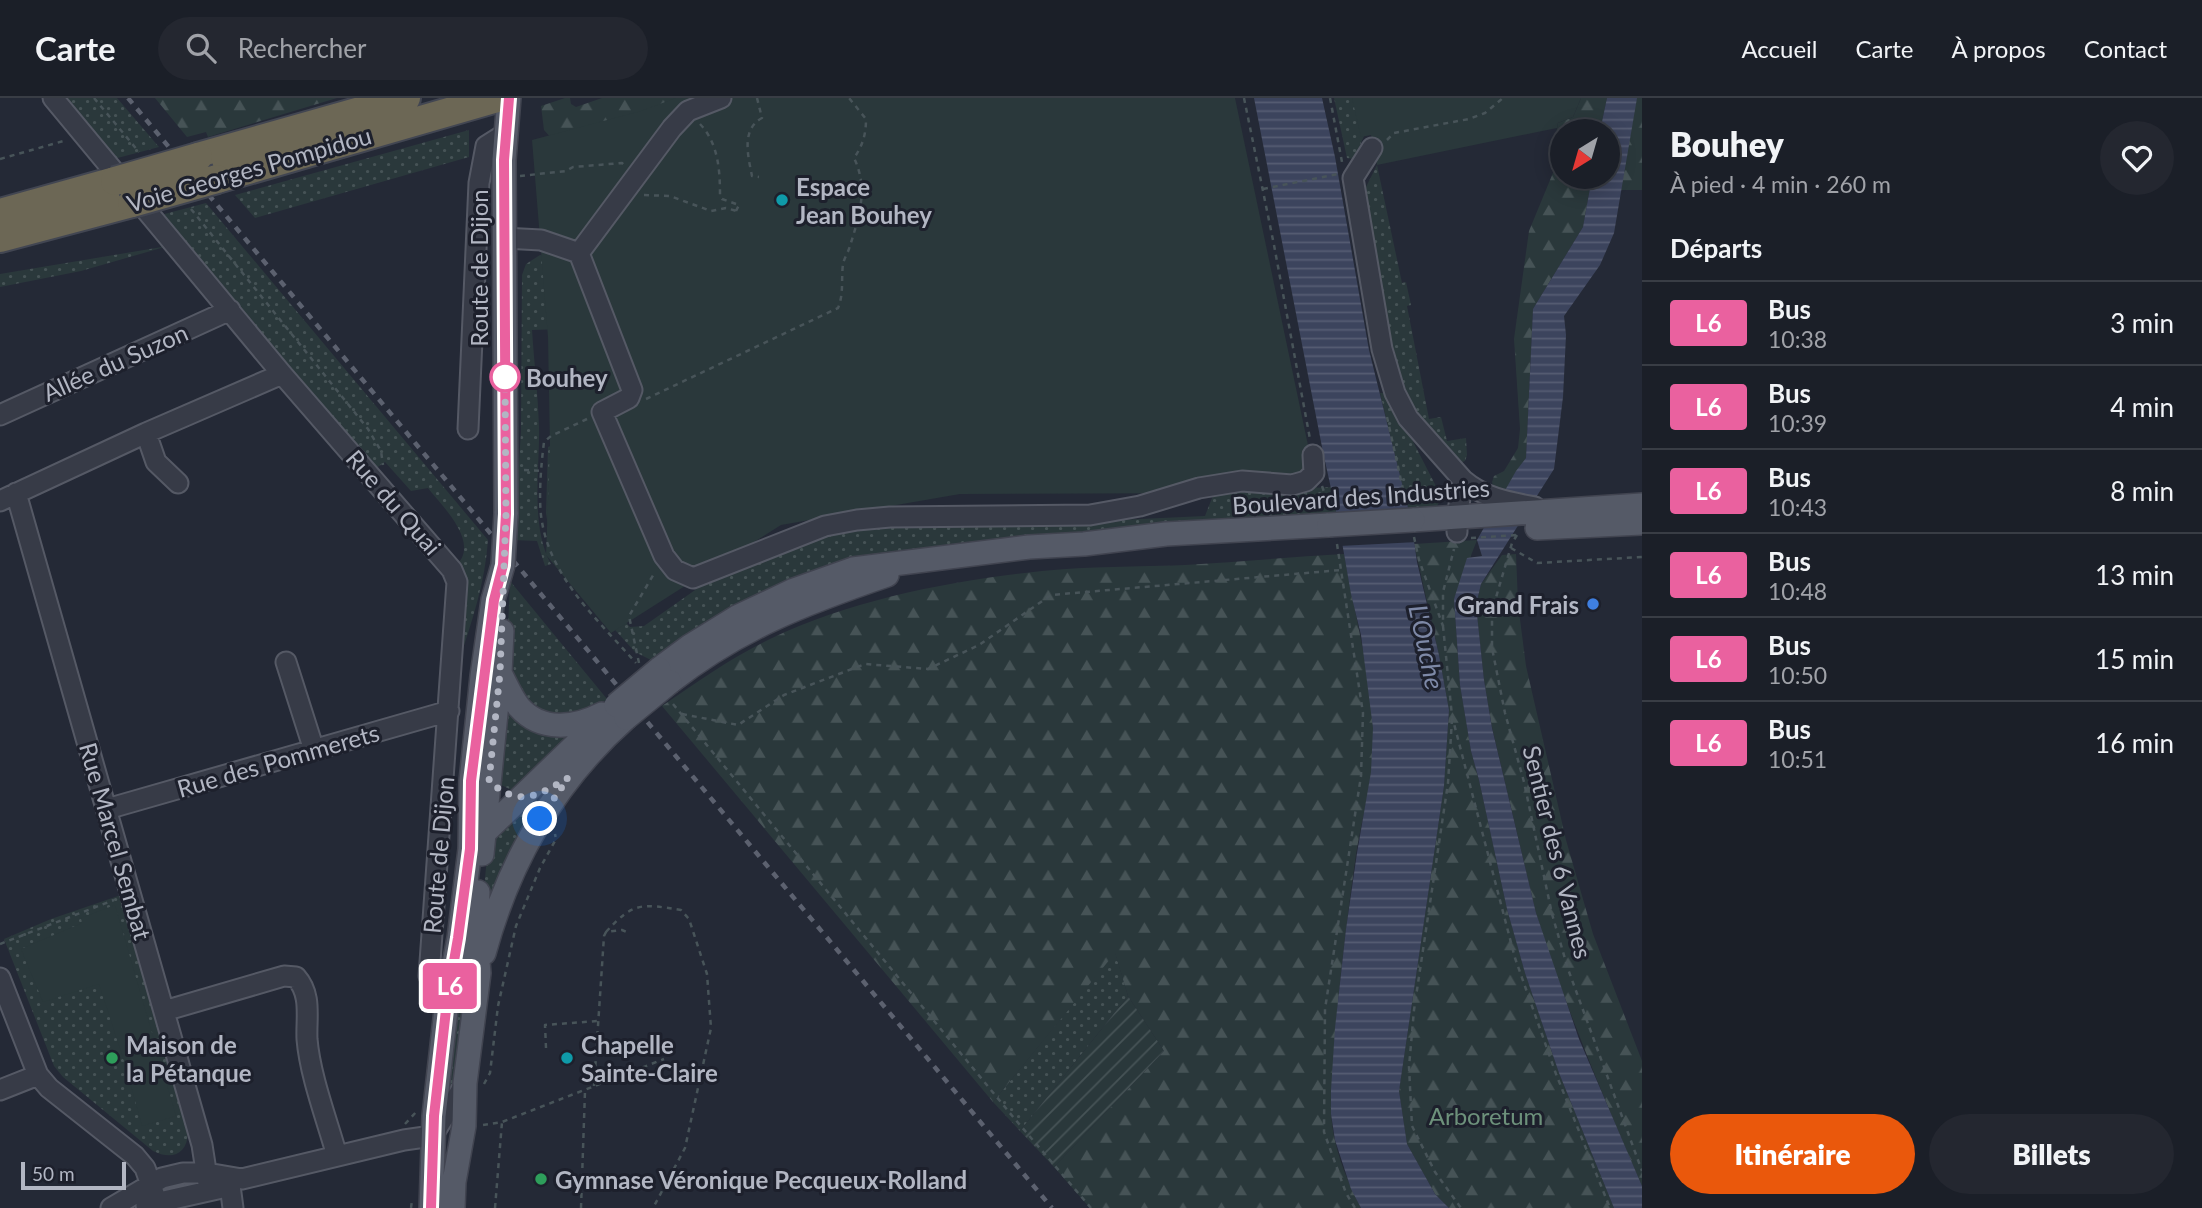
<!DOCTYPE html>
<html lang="fr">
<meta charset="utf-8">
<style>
:root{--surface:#1b1f28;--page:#242730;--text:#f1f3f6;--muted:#a0a2a8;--line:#393d45;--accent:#ea580c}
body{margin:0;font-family:Lato,sans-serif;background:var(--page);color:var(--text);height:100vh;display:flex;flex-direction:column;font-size:26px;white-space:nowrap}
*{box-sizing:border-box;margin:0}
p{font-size:23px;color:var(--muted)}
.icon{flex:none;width:38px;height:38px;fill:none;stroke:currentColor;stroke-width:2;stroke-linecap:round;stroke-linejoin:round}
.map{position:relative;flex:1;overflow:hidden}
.details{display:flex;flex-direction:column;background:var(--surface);width:560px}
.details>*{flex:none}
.badge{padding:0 14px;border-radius:5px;font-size:24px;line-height:46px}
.needle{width:46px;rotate:217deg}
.tools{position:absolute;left:1550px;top:21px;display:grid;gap:14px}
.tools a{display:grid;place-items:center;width:70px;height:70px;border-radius:50%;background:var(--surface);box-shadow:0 4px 18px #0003,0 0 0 2px var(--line);font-size:35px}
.scale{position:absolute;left:21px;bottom:18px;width:105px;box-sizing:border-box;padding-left:7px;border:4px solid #b2b6c3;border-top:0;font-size:19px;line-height:24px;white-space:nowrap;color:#b2b6c3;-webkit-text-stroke:5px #1d202c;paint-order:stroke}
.you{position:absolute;width:35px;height:35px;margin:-18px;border:5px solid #fff;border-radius:50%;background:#1a73e8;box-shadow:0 0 0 10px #1a73e833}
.map>.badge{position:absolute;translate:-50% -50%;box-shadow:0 0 0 4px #fff}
h2{padding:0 28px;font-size:26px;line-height:63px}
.round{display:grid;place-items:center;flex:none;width:74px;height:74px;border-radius:37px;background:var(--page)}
.headline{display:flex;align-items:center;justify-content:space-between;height:119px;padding:0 28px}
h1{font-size:33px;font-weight:800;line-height:52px}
.action{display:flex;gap:14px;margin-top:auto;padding:14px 28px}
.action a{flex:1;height:80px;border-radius:42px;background:var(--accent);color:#fff;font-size:28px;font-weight:800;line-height:80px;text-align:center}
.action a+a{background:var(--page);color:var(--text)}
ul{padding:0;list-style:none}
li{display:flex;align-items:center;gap:21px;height:84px;padding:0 28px;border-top:2px solid var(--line)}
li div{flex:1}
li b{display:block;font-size:26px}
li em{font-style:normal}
li .badge{min-width:77px;font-weight:700;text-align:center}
header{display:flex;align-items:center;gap:42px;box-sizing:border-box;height:98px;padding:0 35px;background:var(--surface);border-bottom:2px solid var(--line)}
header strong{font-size:33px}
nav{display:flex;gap:38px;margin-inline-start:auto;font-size:24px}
.search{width:490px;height:63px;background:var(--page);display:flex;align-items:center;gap:18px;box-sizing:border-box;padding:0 24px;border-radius:38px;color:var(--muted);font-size:26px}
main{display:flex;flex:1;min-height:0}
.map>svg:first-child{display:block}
.grass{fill:url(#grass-dots)}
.forest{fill:url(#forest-firs)}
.garden{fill:url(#garden-furrows)}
.pitch{fill:#2a383b}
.water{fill:url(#water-rules)}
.pier{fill:#242936}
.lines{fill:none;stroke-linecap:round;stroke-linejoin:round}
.minor-casing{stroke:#555965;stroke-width:23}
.major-casing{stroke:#414450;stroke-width:26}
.highway-casing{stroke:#424652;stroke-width:32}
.path{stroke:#485459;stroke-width:2.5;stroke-dasharray:5 5;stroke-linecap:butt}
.minor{stroke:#373b47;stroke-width:19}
.major{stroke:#555a67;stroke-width:23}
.highway{stroke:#6c6755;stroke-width:28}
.rail{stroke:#5c616f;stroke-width:4.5;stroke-dasharray:7 7;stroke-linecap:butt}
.major-bridge-casing{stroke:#414450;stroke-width:26;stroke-linecap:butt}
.highway-bridge-casing{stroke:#424652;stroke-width:32;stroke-linecap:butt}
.major-bridge{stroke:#555a67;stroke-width:23}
.highway-bridge{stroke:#6c6755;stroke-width:28}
.line-casing{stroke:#fff;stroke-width:16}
.line{stroke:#ea619f;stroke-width:10}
.walk{stroke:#b2b6c3;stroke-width:7;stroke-dasharray:0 12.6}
.culture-dot{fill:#0f9aa8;stroke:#1d202c;stroke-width:2.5}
.stop-dot{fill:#fff;stroke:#ea619f;stroke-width:3.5}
.shop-dot{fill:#3f7fe0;stroke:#1d202c;stroke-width:2.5}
.leisure-dot{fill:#2e9e5b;stroke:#1d202c;stroke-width:2.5}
.labels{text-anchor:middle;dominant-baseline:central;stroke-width:6;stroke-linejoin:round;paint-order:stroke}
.street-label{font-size:24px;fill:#b2b6c3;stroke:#1d202c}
.poi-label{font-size:24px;font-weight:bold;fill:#b2b6c3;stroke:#1d202c;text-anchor:start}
.stop-label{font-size:24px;font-weight:bold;fill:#b2b6c3;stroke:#1d202c;text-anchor:start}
.park-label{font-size:24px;fill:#6d917b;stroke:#1d202c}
.water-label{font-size:26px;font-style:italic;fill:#7e89a7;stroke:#1d202c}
</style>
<header>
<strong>Carte</strong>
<div class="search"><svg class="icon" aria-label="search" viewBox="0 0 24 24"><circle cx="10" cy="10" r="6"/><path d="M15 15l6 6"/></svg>Rechercher</div>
<nav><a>Accueil</a><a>Carte</a><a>À propos</a><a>Contact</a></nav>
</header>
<main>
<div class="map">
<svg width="1642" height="1110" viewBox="0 0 1642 1110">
<defs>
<pattern id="grass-dots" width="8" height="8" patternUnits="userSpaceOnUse" patternTransform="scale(1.75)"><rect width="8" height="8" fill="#2a383b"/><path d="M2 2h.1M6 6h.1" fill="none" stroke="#465356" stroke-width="1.8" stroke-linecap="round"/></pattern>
<pattern id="forest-firs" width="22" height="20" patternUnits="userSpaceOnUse" patternTransform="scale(1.75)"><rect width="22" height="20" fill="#2a383b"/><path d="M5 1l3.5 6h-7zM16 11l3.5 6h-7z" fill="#465356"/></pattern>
<pattern id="garden-furrows" width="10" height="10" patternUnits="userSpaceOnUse" patternTransform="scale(1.75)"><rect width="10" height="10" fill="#2a383b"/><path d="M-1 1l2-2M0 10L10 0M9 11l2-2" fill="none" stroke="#465356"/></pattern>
<pattern id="water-rules" width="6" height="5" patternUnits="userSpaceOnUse" patternTransform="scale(1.75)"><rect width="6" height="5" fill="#3c445d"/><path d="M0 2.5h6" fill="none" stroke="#565d73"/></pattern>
</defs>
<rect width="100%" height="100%" fill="#242936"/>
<path class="grass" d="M58,0H117L159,49L110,62Z
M1334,0H1357L1364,38L1354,61L1347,60Z
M469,32V59L255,120L235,97Z
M1377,67L1402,185L1406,184L1411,207L1407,208L1429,321L1441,319L1447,343L1466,340L1467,357L1465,363L1460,365L1434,342L1399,291L1363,95Z
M206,105L488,442C485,485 472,523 459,563L455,468C482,446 442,408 428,390L411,393L385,364L372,373L157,118Z
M168,148L81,173L0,189V176Z
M540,157L560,161L562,231L532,232C534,264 538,296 539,329C540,370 530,429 551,466L545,468L537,443L514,442L521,333L522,177L526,166Z
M1380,295H1388L1439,394L1440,403L1435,411L1409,415Z
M575,336L613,510L630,529L644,528L715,478L774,453L856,431L902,424H1075L1205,418L1214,395L1331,389L1338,420L1066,437L941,448L888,455L655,564L635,554L588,502L548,428L546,415L548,349Z
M510,483L607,601L595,610L548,620L532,606L517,587L514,579L512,549L508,530Z
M502,601L581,630L514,693L499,686Z
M544,700L481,823L489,738L526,705Z
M121,797L188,1035C187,1057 171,1062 153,1053L63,979L54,968L4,841L51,821Z
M464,826L471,860L457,984L451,999L445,991Z
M1115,854L1128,898L1020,1033L993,1004Z"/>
<path class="forest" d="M155,0H337L208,39L206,34L187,39Z
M565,0H570L571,6L576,9L602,0H702L554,43L544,32L541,8Z
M1581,0H1607L1600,33H1563V79H1592L1583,129L1533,211L1526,360L1505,393L1494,391L1492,384L1494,378L1504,373L1518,350L1520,331L1514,241L1529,133L1562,53L1556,37L1558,25L1573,19Z
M1632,0H1642V92H1621Z
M1477,442L1454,501L1460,587L1471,653L1479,682L1507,811L1525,875L1559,975L1614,1110H1449L1435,1096L1407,1046L1399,993L1444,688L1449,612L1439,557L1414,446Z
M1344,456C1354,514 1370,571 1373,629C1376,672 1363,714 1356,756C1344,842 1333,930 1331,1016C1333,1049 1346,1081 1361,1110H1090L1054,1069L1164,953L1128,898L1115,855L993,1004L662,608C697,584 732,559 770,541C854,501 950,483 1042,473C1089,468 1138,469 1185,467C1238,464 1291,459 1344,456Z
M1516,456L1518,506L1526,568L1566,742L1593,836L1642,963V1088C1603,998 1565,909 1536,815L1492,629L1484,582L1476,507L1481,486L1502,457Z"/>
<path class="garden" d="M1128,898L1164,953L1054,1069L1020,1033Z"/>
<path class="pitch" d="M676,0H1235L1317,390L1239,395L960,396L781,427L611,535L546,457L550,349L548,239L532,42L641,13Z
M1352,0H1581L1573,19L1558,25L1557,30L1377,67L1371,37L1361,39Z
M115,807L176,1018L142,1028L125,966L99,886L43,904L21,851L82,825L81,820Z"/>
<path class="water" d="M1254,0H1322L1335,59L1369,252L1411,422L1417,464L1439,557L1449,612L1444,688L1399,993L1407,1046L1435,1096L1449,1110H1361L1351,1091L1335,1042L1331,1016V992L1335,930L1346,831L1357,755L1371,674L1373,630L1361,537L1351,496L1339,427L1323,354Z
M1607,0H1637L1614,135L1600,167L1564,218L1566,237L1563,299L1554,371L1481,486L1476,507L1484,582L1492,630L1536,815L1579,941L1642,1088V1110H1614L1559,975L1525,875L1507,811L1479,682L1471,653L1460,587L1454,501L1467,460L1482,458L1477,442L1516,373L1526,360L1533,211L1583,129L1592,79H1608V33H1600Z"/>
<path class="pier" d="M1412,414L1417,444L1339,448L1336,427Z"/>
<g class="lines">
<defs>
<path id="minor" d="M53,0L282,276L452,472L457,484L429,878L435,891L447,903
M1372,50L1353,80L1382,251L1395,295L1408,320L1463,382C1484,400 1508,404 1535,409
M505,140L541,142L579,155L632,292L629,300L602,314L664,458L675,472L693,480L825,428L857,422L890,419L1090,417L1140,408L1199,390L1242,383L1292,387L1306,383L1314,375L1313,357
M579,155L672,30L688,13L721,0
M0,317L230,212
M468,331L479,85L486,48L505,36
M146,335L156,364L178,385
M16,395L202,1047L209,1092
M0,403L146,335L282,276
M1457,434V419L1463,382
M286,564L314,652
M107,711L449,613
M0,880L38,977L49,990L135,1058L145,1070L157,1104
M164,913L284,878L296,879C312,897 306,919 307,941C310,978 327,1022 337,1058
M0,992L38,977
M432,1038L465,986
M229,1080L233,1110
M146,1107L222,1090
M111,1110L162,1080L183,1075H207L242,1081L404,1042L432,1038"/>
<path id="major" d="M506,416L504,62L509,0
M1413,422L1642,407
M1537,430L1642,425
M659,571L690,548L737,519L794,492L853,471L1029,449L1084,446L1166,436L1329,427
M500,575C506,586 511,599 519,609C541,634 575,630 602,616
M670,584C739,530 805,505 887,477
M480,739L596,627
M482,756L500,575L502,533
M484,855C509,763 555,683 626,620
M431,1110L434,1018L447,903L459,840L470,751L471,683L482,578L493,502L503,467
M453,1110L454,1084L464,1028L465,985L479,875L476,839L478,794"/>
<path id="highway" d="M198,59L406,0
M217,81L497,0
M0,115L115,83
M0,140L132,105"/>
</defs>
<use href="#minor" class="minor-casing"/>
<use href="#major" class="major-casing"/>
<use href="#highway" class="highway-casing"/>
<path class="path" d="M94,0L139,54
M757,0L762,20C741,31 748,58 752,78L759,79
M1244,0L1274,147L1310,341
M1330,0L1342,64
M700,26C718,45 720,71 720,97L722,101L739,107L736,113
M1387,42L1394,35L1469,21L1485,15L1503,0
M0,61L67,42
M520,78L566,73L573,69L622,65L624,67
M1263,91L1338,76
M644,97L670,98L711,113L726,110L740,114
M191,111L368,331L381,353L383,367
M646,301L838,210C844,196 841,181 843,166C844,161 847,156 849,151C859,119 869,91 854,60C863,47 866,36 866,21L849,0
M1387,319L1406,405
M587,321L551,338L544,344C541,367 538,403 542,424C552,482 599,523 636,565
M524,372L542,373
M1322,388L1329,408
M1517,437L1512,445L1492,513V550L1505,615L1524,684L1552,816L1568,871L1642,1073
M1414,439L1419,462L1443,528V494L1454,451
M1471,440L1517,437
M1337,446L1363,615L1361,678L1325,911L1324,1034L1346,1095L1355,1110
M1511,450L1537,465L1642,459
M1443,528L1452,618L1515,860L1556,976L1610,1110
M639,565L629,518L655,474
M673,606L1014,1020L1091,1110
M682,616L738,627L784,597L865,566L928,571L979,547L1051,497L1341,472
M1452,621L1448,685L1414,912L1409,969L1412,1028L1435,1074L1461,1110
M606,834C634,803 642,806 681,812L689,821L707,876L711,930L685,1050L653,1110
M0,846L114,802
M546,950L545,927L597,923
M484,986L490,975L498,908L516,828L540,770L556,741L555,736
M594,988L604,838L606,834L622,832L629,835
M405,1026L417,1013
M483,1027L502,1024L664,961
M411,1110L412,1102
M495,1110L502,1024
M581,1110L585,993"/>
<use href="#minor" class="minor"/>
<use href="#major" class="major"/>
<use href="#highway" class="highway"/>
<path class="rail" d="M128,0L1052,1110"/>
<defs>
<path id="major-bridge" d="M1329,427L1413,422
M503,467L506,416
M616,607L659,571
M626,620L670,584"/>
<path id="highway-bridge" d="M115,83L198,59
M132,105L217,81"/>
</defs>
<use href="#major-bridge" class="major-bridge-casing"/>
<use href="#highway-bridge" class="highway-bridge-casing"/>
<use href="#major-bridge" class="major-bridge"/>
<use href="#highway-bridge" class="highway-bridge"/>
</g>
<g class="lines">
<defs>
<path id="line" d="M431,1110L434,1018L447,903L458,840L470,751L471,683L494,502L503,467L506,416L504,62L509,0"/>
</defs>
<use href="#line" class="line-casing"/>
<use href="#line" class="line"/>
<path class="walk" d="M505,279L506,416L500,575L489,683C519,710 537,698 568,680L540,721"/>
</g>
<g class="culture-dot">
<circle cx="782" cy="102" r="7"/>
<circle cx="567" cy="960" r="7"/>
</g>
<circle class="stop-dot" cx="505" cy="279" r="14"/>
<circle class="shop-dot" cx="1593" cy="506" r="7"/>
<g class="leisure-dot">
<circle cx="112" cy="960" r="7"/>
<circle cx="541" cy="1081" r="7"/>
</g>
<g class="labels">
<g class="street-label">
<text transform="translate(249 71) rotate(-16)">Voie Georges Pompidou</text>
<text transform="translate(478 170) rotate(-90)">Route de Dijon</text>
<text transform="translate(115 264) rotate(-24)">Allée du Suzon</text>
<text transform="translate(1361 398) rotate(-4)">Boulevard des Industries</text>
<text transform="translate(394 404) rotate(49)">Rue du Quai</text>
<text transform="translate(278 662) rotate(-16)">Rue des Pommerets</text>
<text transform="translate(116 743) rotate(74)">Rue Marcel Sembat</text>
<text transform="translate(1558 754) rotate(76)">Sentier des 6 Vannes</text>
<text transform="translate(438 757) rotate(-85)">Route de Dijon</text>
</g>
<g class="poi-label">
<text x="796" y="88">Espace<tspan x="796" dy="28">Jean Bouhey</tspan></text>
<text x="1579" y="506" text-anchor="end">Grand Frais</text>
<text x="126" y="946">Maison de<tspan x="126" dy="28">la Pétanque</tspan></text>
<text x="581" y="946">Chapelle<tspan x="581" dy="28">Sainte-Claire</tspan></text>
<text x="555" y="1081">Gymnase Véronique Pecqueux-Rolland</text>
</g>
<g class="stop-label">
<text x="526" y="279">Bouhey</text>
</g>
<g class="park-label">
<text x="1486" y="1017">Arboretum</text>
</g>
<g class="water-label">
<text transform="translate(1427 549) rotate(78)">L'Ouche</text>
</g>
</g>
</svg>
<div class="tools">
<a><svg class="needle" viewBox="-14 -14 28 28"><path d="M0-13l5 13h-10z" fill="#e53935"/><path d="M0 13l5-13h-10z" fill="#a0a2a8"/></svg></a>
</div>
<div class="scale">50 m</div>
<div class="you" style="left:540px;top:721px"></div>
<b class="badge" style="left:450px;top:888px;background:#ea619f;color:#fff">L6</b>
</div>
<section class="details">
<div class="headline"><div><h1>Bouhey</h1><p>À pied · 4 min · 260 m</p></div><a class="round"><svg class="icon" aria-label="heart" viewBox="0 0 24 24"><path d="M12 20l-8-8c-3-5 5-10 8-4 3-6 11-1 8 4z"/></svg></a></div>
<h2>Départs</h2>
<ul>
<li><span class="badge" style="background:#ea619f;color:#fff">L6</span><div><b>Bus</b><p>10:38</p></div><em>3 min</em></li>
<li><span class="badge" style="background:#ea619f;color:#fff">L6</span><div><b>Bus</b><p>10:39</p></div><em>4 min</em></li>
<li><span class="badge" style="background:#ea619f;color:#fff">L6</span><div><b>Bus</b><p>10:43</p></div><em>8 min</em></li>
<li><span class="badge" style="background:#ea619f;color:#fff">L6</span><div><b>Bus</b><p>10:48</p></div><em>13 min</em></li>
<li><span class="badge" style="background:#ea619f;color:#fff">L6</span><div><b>Bus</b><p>10:50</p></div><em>15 min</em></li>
<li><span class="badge" style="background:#ea619f;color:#fff">L6</span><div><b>Bus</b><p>10:51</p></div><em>16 min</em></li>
</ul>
<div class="action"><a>Itinéraire</a><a>Billets</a></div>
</section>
</main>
